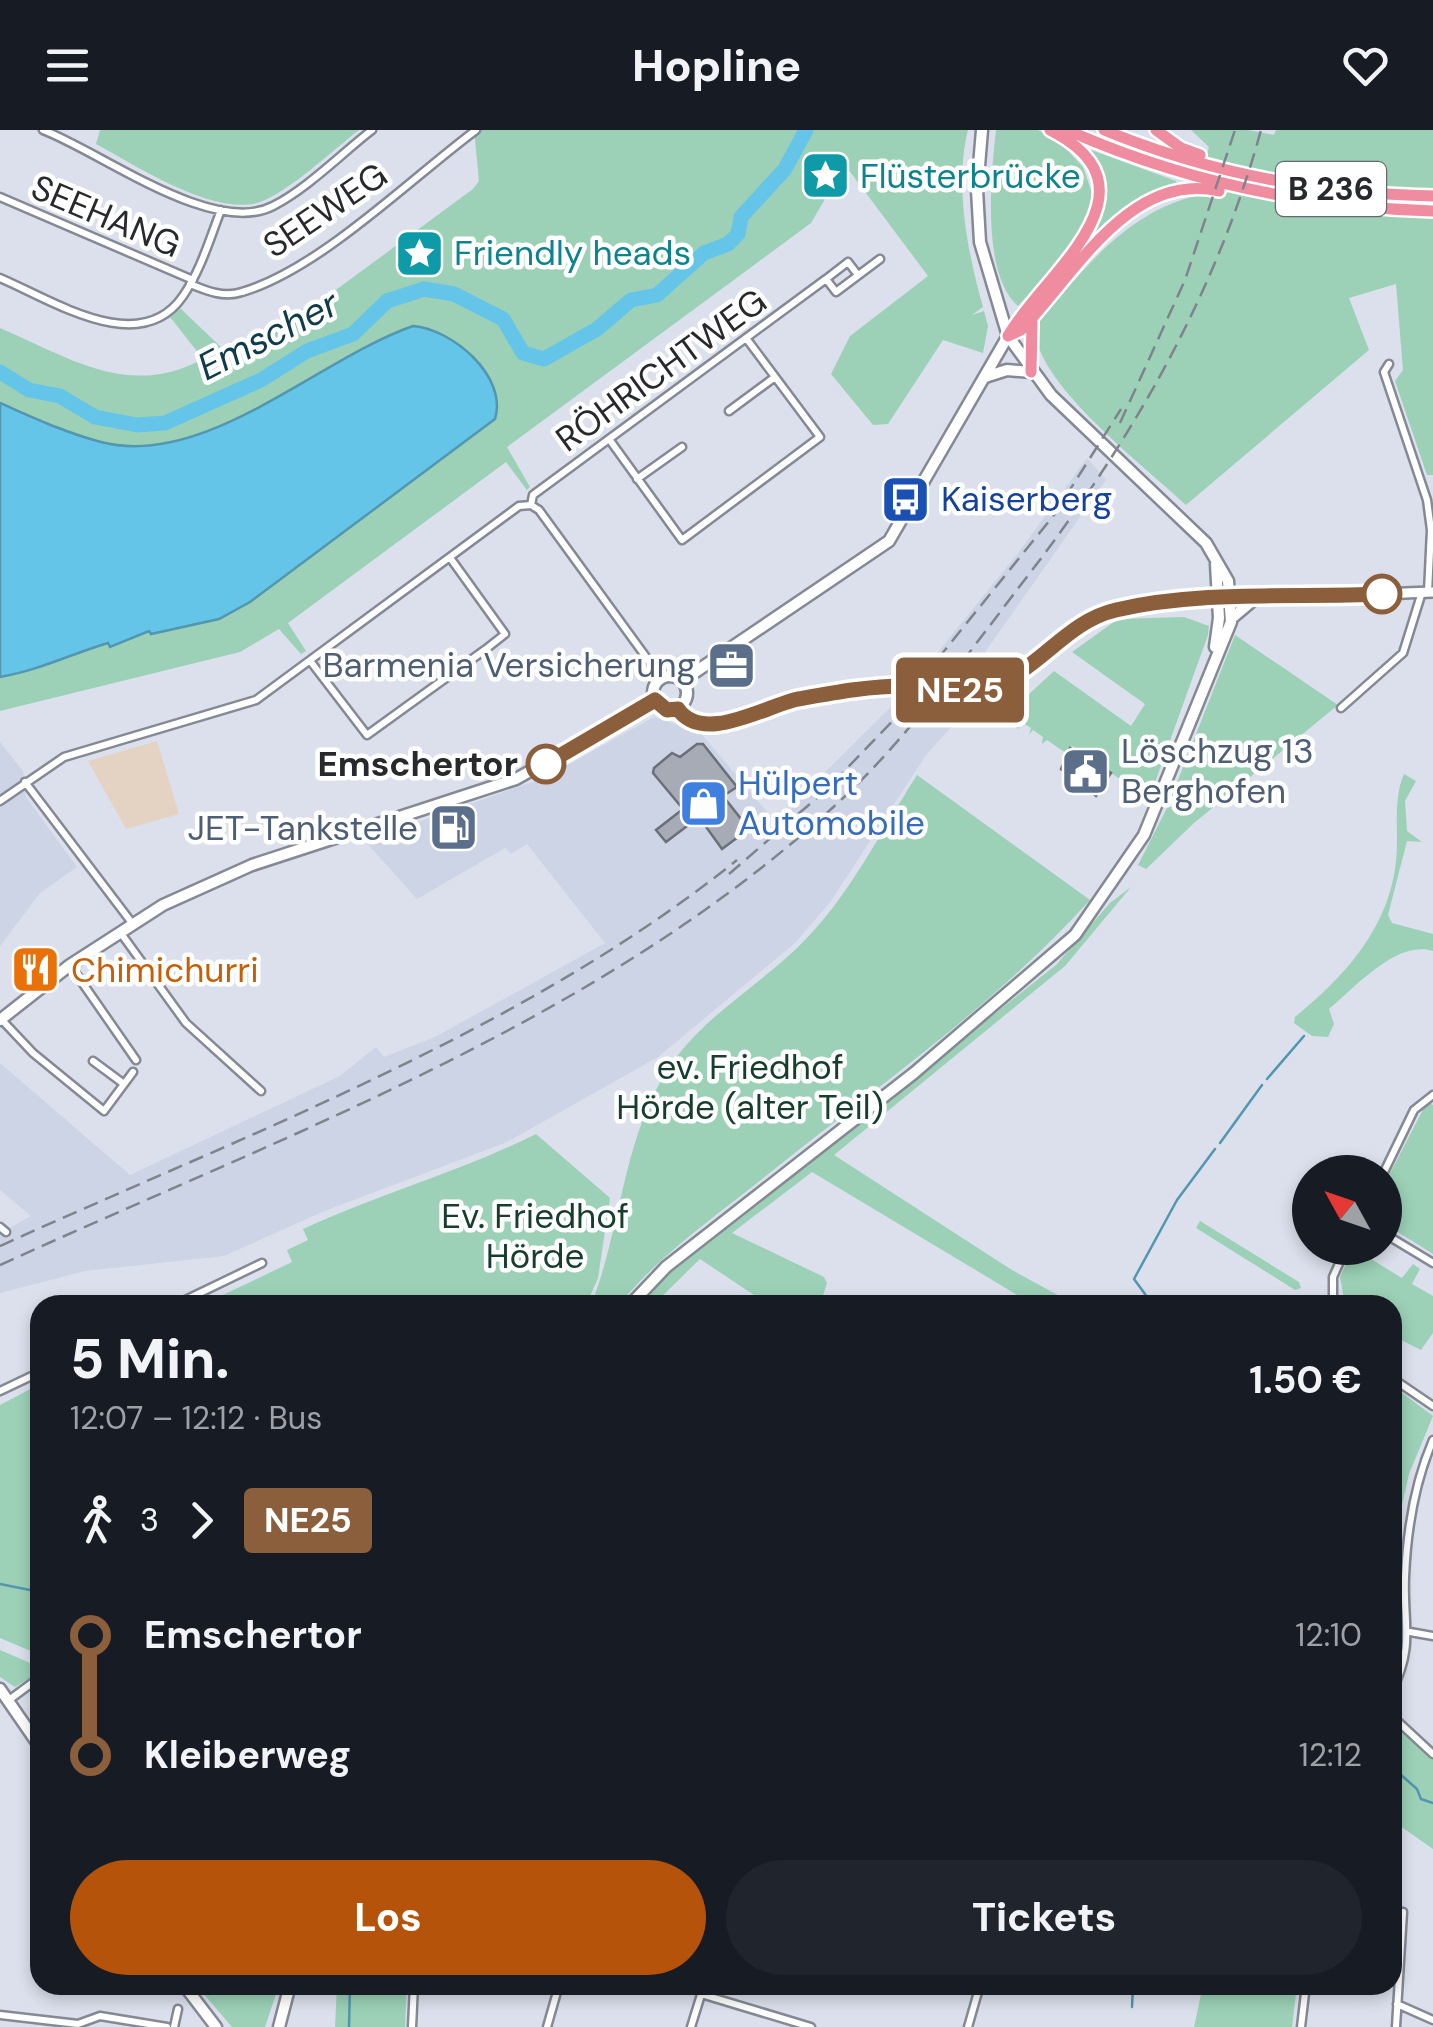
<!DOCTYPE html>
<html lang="de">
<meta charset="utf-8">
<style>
:root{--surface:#171b24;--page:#20242c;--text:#f1f3f6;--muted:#9ea1a6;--accent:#b45309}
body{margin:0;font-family:"DM Sans",sans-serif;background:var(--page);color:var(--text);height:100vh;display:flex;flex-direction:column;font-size:38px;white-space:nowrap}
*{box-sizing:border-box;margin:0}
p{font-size:32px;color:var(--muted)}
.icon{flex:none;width:55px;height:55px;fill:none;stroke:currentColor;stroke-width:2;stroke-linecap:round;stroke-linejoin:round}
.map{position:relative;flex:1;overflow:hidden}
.panel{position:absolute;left:30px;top:1165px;width:1372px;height:700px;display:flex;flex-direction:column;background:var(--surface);border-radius:30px;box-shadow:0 5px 15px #0003}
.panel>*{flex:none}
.badge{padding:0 20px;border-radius:8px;font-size:35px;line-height:65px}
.needle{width:65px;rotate:310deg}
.tools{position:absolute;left:1292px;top:1025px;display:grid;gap:20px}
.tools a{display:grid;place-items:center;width:110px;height:110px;border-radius:50%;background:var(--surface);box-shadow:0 5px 15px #0003;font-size:50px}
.map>.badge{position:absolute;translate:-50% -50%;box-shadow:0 0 0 5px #fff}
.legs{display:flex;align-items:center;gap:15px;height:110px;padding:0 40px;font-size:32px}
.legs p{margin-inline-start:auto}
.summary{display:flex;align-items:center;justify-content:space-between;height:170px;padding:0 40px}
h1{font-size:55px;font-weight:800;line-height:75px}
.cta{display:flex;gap:20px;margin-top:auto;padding:20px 40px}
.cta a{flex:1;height:115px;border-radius:60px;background:var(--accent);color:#fff;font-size:40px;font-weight:800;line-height:115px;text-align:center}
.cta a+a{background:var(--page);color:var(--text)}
ul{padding:0 40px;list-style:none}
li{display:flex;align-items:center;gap:35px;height:120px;font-size:38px}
li i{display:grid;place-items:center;width:15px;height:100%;margin:0 12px;background:currentColor}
li i::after{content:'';width:25px;height:25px;margin:-12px;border:8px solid;border-radius:50%;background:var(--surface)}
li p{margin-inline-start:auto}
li:first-child i{background:linear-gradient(#0000 50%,currentColor 0)}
li:last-child i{background:linear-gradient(currentColor 50%,#0000 0)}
header{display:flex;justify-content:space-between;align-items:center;height:130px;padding:0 40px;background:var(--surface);font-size:45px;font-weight:800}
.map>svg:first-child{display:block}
.built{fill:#ccd4e5}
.education{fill:#e4d3c2}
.green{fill:#9cd1b7}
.water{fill:#65c5e8;stroke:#5296b0;stroke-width:2.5}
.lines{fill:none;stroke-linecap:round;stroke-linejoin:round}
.stream{stroke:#5296b0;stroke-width:2.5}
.river{stroke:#65c5e8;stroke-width:15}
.building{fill:#a6abb5;stroke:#6b6f79;stroke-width:2.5}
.tertiary-tunnel{stroke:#b7bbc6;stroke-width:9;stroke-dasharray:9 4.5;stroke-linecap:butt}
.minor-casing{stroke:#848993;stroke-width:11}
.tertiary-casing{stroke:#848993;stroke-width:14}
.secondary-casing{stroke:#848993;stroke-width:15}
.trunk-casing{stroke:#fff;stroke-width:16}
.minor{stroke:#fff;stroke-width:6}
.tertiary{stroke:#fff;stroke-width:9}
.secondary{stroke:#fff;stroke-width:10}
.trunk{stroke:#f08c9f;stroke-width:11}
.rail{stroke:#7f838b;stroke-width:2.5;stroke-dasharray:15 8;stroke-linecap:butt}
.line-1-casing{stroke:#fff;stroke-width:22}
.line-1{stroke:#8b5e3c;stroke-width:15}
.stop-1-dot{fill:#fff;stroke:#8b5e3c;stroke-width:5}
.labels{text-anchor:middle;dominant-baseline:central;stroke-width:9;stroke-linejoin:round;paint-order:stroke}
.shield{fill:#fff;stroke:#68696c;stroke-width:2.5}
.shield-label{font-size:32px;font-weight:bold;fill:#27292d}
.culture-label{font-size:35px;fill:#0d838f;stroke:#fff;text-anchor:start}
.street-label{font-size:35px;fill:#27292d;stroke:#fff}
.transit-label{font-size:35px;fill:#164399;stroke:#fff;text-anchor:start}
.service-label{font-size:35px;fill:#4e5e75;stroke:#fff;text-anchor:end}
.stop-label{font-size:35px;font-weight:bold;fill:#27292d;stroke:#fff;text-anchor:end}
.shop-label{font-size:35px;fill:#366cbe;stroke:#fff;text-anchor:start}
.food-label{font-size:35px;fill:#c56008;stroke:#fff;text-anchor:start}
.park-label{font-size:35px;fill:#173e2d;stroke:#fff}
.water-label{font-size:38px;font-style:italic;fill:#0f3b4a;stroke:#fff}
</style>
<header><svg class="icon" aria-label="menu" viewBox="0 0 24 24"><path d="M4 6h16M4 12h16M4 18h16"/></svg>Hopline<svg class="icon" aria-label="heart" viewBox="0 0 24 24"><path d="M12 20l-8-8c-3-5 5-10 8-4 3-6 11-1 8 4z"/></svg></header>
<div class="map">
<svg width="1433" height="1897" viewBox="0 0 1433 1897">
<rect width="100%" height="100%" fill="#dbe0ec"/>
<path class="built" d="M1087,328L1106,350L952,569L954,594L926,625L831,771L795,813L658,927L507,1012L322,1082L224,1126L85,1141L0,1163V1103L31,1086L0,1060V933L130,1045L340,946L376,917L384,927L435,907L605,813L527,714L511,724L505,718L417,769L365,711L546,647L654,587L700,602L773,689L780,687L904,564L1019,422Z
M0,612L23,641L26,667L77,737L40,763L0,816Z"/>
<path class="education" d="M157,611L179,684L126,699L88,631Z"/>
<path class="green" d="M100,0H359C333,20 287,64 257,73C211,85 135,35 96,14Z
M474,0H968C954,55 968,124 983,177L972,185L984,181L988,196L983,223L943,210L888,294L873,295L831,244L850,206L928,146L845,35L811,93L507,317L530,357L527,360L506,332L288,493L306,521L301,524L279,499L240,522L0,581V198C70,228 129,269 203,229L170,187L180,178L224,220L329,165L473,59L479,51Z
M996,0H1038L1059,11L1083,37L1092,63V77L1076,113L1018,176C981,144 991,45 996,0Z
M1191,0H1248L1274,5L1276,0H1433V345H1427L1395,251L1403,240L1396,154L1349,168L1369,220L1186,375C1146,337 1033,252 1035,197C1080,143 1125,83 1195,66L1209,17Z
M1083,17L1176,51L1177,53L1140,69L1089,114C1110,77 1103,51 1083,17Z
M1184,487L1209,496L1208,505L1149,669L1072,616L1066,623L1047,610L1042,614L1043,607L1033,600L1029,605L1031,598L1023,593L1018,599L1003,586L1006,578L1028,565L1054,541L1131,596L1145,574L1072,522L1118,489Z
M1235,505L1338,575L1194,693L1146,739L1138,735L1167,678Z
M1404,644L1416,651L1405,671L1407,701L1422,712L1407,711L1388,785L1392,793L1433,804V821C1396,810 1356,857 1329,879L1334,894L1328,907L1312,906L1294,893L1295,887C1350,842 1397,789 1397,712C1397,690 1395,664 1404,644Z
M917,645L1090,770C996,874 877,957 767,1045C716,1086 660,1124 619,1175H591C621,1100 622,1014 665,944C699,888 756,859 801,814C849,767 881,701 917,645Z
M1131,757L1065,836L834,1025L1012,1140L1076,1175H1034L812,1042L732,1103L824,1147L827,1153L820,1175H769L700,1129L653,1175H639L672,1140L1056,835L1110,773Z
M1427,972L1433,975V1124L1385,1094V1053Z
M536,1004L610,1068L598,1148L586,1175H202L292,1132L287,1120L308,1110L303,1099C379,1064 460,1042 536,1004Z
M1200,1091L1299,1152L1301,1158L1295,1160L1196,1098Z
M1353,1118L1402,1148L1413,1134L1420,1139L1412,1154L1433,1166V1203L1421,1220L1393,1206L1392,1175H1345L1340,1147Z
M40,1254V1525L0,1508V1275Z
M1393,1256L1433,1286L1409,1344L1397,1397V1473L1392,1470Z
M0,1520L35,1535L36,1544L15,1557L0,1547Z
M1392,1592L1433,1628V1719L1393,1691Z
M196,1855H279L265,1897H232Z
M337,1855H407L405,1897H335Z
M1203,1855H1297L1292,1897H1194Z"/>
<path class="water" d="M413,196C452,199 508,246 495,289L250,472L219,489L151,504L149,501L110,517L108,513C71,524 40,540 0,547V273C32,287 66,303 101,312C205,339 318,229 413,196Z"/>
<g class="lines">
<path class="stream" d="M1267,949L1304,906
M1220,1013L1262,955
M1153,1175L1134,1149L1177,1070L1215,1019
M0,1454L40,1462
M1392,1637L1417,1659L1421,1669L1433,1673
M1132,1877L1133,1855
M349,1897L350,1855"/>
<path class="river" d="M0,242L29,260L60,266L95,287L137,295L165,293L261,250L307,221L353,204L387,171L424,159L454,164L503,189L523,223L544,229L597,199L631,170L657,165L704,123L728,114L738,104L741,87L785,39L806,0"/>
</g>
<path class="building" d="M697,614H703L737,657L723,666L749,699L722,719L699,687L666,712L656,700L683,679L653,643L654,638L672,623L680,627Z
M1070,618L1111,643L1096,666L1061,639Z"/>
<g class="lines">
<path class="tertiary-tunnel" d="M907,556L959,560"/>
<defs>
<path id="minor" d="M43,0C101,22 213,107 273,76C308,58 341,24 372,0
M0,67L193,150
M858,145L848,132L826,149L836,162L880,129
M0,148C52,170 140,229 183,166C201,140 210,108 221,80
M190,154C207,161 224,168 242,162C320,139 410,49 476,0
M1389,234L1384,242L1427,370L1431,400L1428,462
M729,281L775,247
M609,309L682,410L820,307L746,208
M637,349L682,317
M531,375L533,365L826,149
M531,375L539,380L662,549
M311,532L367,605L486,519L505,504L451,429
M1341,578L1403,523L1422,462
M25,652L132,793
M0,671L64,627L256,570L519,376L531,375
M120,802L186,893L261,961
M70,835L136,930
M1,889L33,923L104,981L133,942
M93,931L124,954
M1384,1042L1414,980L1433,965
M0,1097L6,1102
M1385,1104L1433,1133
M175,1175L262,1133
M1333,1175V1147L1346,1118
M1392,1248L1433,1276
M0,1261L40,1242
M1410,1502L1433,1506
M1392,1561C1415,1515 1403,1494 1405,1447C1407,1399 1414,1354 1433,1310
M9,1570L40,1547
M1392,1586L1433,1624
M701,1864L811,1897
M1397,1874L1433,1890
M0,1885L78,1894L100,1886L167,1897
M174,1897L178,1879
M412,1897L414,1855
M547,1897L559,1855
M691,1897L704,1855
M968,1897L980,1855
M1301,1897L1306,1855
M1396,1897L1403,1782"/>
<path id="tertiary" d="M959,560C1024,560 1053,498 1112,481C1141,473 1173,473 1203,471C1280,466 1356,465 1433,462
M678,579L691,591L711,594L800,569L907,556"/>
<path id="secondary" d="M985,247L1007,240L1031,242
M1232,488L1257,467
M1215,517L1219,488L1216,434
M653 563a17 17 0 1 1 34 0a17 17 0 1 1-34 0Z
M682,551L889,411L1008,206
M0,890L70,835L163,775L252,735L516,649L655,571
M630,1175L666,1137L914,943L1075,805L1144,705L1231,492L1228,451L1206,413L1051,265L1008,206L980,112L977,60L982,0
M0,1559L40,1617
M184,1855L216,1897
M279,1897L290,1855"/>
<path id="trunk" d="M1067,0C1184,52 1306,77 1433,81
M1104,0C1208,43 1321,64 1433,66
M1156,0L1181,18L1200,25
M1008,206L1021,200C1074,145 1130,41 1219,61
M1008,206C1042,145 1168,60 1050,0
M1031,242L1032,192"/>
</defs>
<use href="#minor" class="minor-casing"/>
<use href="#tertiary" class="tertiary-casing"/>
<use href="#secondary" class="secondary-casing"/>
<use href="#trunk" class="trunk-casing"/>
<use href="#minor" class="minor"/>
<use href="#tertiary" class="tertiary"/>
<use href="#secondary" class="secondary"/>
<use href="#trunk" class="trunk"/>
<path class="rail" d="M1120,293L1185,150L1235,0
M894,583L1054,385L1121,279
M729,744L826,660L907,576
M0,1116C249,1003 523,902 737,730
M0,1135C285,1005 593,894 829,681C903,615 963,530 1023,452C1129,315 1215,168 1261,0"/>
</g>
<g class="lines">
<defs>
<path id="line-1" d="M546,634L655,570L667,580L678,579C703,615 765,576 798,569C832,563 869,556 904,556C934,556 965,566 994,555C1040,539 1067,491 1116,480C1202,460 1295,468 1382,464"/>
</defs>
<use href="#line-1" class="line-1-casing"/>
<use href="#line-1" class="line-1"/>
</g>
<defs>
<symbol id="sight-square" viewBox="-11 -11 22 22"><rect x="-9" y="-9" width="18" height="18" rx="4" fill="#0f9aa8" stroke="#fff"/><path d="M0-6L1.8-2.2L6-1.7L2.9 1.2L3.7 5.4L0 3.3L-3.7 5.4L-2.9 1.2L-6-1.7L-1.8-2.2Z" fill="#fff"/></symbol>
<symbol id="bus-square" viewBox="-11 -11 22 22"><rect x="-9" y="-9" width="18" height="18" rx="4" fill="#1a4fb4" stroke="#fff"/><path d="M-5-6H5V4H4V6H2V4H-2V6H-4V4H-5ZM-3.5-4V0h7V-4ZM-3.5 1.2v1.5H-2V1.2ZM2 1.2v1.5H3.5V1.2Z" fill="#fff"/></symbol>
<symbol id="office-square" viewBox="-11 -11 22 22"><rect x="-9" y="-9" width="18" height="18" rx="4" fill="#5c6f8a" stroke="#fff"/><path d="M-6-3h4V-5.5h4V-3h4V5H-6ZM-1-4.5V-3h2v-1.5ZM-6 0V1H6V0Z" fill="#fff"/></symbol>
<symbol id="civic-square" viewBox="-11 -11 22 22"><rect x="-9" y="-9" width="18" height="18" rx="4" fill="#5c6f8a" stroke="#fff"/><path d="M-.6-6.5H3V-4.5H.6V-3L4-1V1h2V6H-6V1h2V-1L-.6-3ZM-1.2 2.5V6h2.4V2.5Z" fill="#fff"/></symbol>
<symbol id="shop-square" viewBox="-11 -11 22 22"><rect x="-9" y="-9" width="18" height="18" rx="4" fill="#3f7fe0" stroke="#fff"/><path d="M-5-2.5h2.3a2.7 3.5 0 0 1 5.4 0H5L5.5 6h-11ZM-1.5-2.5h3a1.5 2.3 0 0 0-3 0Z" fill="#fff"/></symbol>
<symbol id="fuel-square" viewBox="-11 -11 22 22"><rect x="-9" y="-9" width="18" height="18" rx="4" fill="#5c6f8a" stroke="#fff"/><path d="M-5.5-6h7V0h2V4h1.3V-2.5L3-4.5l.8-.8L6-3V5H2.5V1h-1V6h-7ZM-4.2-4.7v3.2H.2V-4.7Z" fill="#fff"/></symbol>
<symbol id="restaurant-square" viewBox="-11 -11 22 22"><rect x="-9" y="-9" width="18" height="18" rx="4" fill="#e8710a" stroke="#fff"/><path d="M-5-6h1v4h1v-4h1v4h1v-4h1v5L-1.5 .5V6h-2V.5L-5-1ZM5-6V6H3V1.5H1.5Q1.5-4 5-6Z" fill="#fff"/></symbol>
</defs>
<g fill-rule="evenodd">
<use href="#sight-square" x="798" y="18" width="55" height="55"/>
<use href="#sight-square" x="392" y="96" width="55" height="55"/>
<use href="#bus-square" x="878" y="342" width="55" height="55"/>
<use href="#office-square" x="704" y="508" width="55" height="55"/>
<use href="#civic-square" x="1058" y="614" width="55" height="55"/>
<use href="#shop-square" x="676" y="646" width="55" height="55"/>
<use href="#fuel-square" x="426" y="670" width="55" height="55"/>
<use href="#restaurant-square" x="8" y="812" width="55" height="55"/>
</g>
<g class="stop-1-dot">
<circle cx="1382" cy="464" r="18"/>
<circle cx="546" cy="634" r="18"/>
</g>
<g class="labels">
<rect class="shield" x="1276" y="32" width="110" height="54" rx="8"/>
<g class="shield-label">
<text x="1331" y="59">B 236</text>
</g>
<g class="culture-label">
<text x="860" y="46">Flüsterbrücke</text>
<text x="454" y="123">Friendly heads</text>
</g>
<g class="street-label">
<text transform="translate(325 80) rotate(-34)">SEEWEG</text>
<text transform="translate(106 86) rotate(23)">SEEHANG</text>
<text transform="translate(661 240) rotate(-36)">RÖHRICHTWEG</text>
</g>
<g class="transit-label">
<text x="941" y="369">Kaiserberg</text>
</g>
<g class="service-label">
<text x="696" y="535">Barmenia Versicherung</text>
<text x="1121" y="621" text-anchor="start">Löschzug 13<tspan x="1121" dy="40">Berghofen</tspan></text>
<text x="418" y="698">JET-Tankstelle</text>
</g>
<g class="stop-label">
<text x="518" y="634">Emschertor</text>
</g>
<g class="shop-label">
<text x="738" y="653">Hülpert<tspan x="738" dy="40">Automobile</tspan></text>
</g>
<g class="food-label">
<text x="71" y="840">Chimichurri</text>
</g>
<g class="park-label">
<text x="750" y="937">ev. Friedhof<tspan x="750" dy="40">Hörde (alter Teil)</tspan></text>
<text x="535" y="1086">Ev. Friedhof<tspan x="535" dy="40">Hörde</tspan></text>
</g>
<g class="water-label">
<text transform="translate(268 205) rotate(-27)">Emscher</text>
</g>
</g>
</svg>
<div class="tools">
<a><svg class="needle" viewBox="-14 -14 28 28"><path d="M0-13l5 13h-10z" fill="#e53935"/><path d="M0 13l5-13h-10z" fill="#9ea1a6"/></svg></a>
</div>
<b class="badge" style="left:960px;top:560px;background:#8b5e3c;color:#fff">NE25</b>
<section class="panel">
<div class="summary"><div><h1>5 Min.</h1><p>12:07 – 12:12 · Bus</p></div><b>1.50 €</b></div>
<div class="legs"><svg class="icon" aria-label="walk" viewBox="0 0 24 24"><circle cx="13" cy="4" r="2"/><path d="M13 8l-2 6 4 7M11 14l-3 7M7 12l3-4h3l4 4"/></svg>3<svg class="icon" aria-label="forward" viewBox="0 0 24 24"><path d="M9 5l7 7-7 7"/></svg><b class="badge" style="background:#8b5e3c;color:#fff">NE25</b></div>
<ul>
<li><i style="color:#8b5e3c"></i><b>Emschertor</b><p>12:10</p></li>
<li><i style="color:#8b5e3c"></i><b>Kleiberweg</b><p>12:12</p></li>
</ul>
<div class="cta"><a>Los</a><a>Tickets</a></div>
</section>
</div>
